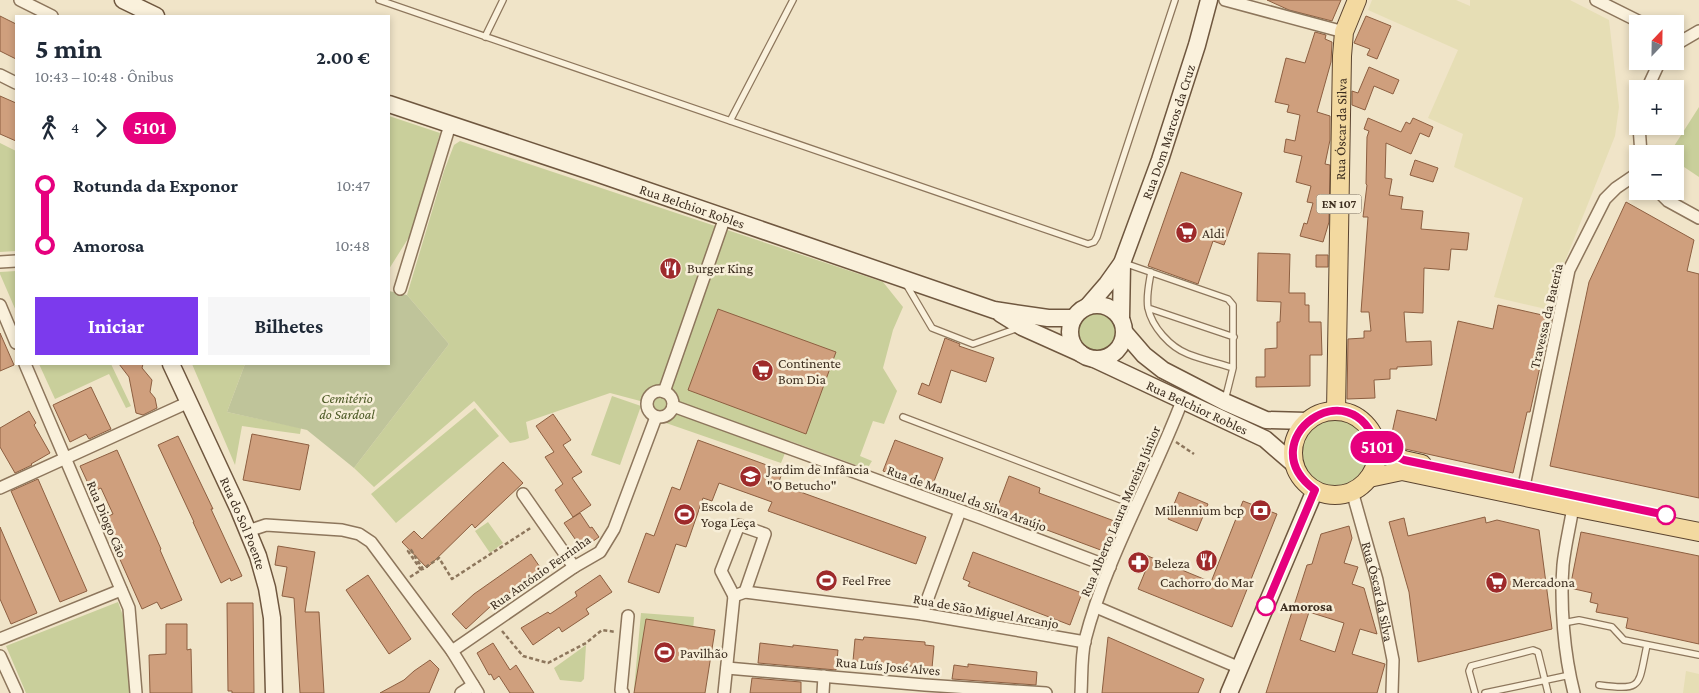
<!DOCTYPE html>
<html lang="pt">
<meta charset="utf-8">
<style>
:root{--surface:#fff;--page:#f6f6f7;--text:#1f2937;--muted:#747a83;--accent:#7c3aed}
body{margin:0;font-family:"Crimson Pro",serif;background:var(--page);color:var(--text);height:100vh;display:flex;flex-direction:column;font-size:19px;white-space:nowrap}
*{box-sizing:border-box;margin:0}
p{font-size:16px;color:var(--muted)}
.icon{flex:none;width:28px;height:28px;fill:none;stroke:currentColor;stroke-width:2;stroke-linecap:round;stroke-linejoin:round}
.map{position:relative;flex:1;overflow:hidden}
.sheet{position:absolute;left:15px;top:15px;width:375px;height:350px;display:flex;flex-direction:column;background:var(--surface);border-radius:0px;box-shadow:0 2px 8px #0003}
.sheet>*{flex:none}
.badge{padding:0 10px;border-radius:16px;font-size:18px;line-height:32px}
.needle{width:32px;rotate:22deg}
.tools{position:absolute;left:1629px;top:15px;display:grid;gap:10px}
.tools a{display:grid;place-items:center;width:55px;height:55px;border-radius:0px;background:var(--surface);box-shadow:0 2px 8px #0003;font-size:25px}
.map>.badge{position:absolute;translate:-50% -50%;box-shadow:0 0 0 2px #fff}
.legs{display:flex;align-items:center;gap:8px;height:55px;padding:0 20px;font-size:16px}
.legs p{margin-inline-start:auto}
.summary{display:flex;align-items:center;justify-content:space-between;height:85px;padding:0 20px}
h1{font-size:28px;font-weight:700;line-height:38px}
.primary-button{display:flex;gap:10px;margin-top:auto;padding:10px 20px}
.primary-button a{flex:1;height:58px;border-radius:0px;background:var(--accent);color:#fff;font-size:20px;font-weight:700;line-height:58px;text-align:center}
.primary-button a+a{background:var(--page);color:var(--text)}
ul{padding:0 20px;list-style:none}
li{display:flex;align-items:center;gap:18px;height:60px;font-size:19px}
li i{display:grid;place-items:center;width:8px;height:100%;margin:0 6px;background:currentColor}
li i::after{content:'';width:12px;height:12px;margin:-6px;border:4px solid;border-radius:50%;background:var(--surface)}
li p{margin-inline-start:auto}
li:first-child i{background:linear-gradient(#0000 50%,currentColor 0)}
li:last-child i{background:linear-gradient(currentColor 50%,#0000 0)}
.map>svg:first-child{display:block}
.farmland{fill:#e6deb5}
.green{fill:#c9cf9b}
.cemetery{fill:#bfc49a}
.building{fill:#cf9f7d;stroke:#8d5f41;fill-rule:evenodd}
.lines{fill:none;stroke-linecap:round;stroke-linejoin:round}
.lane-casing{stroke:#8d765c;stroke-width:8}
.street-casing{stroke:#8d765c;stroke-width:14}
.secondary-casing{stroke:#6f573f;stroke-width:19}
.primary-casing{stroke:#5b4430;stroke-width:20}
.path{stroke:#8d765c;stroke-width:2.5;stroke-dasharray:4 2.5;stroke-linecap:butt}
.lane{stroke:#faf1dc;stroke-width:5.5}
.street{stroke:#faf1dc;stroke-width:11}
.secondary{stroke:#faf1dc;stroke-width:16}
.primary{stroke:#f3d9a0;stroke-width:18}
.line-1-casing{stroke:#fff;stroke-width:11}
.line-1{stroke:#e6007e;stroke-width:8}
.stop-1-dot{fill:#fff;stroke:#e6007e;stroke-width:2.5}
.labels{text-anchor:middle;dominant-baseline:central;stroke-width:5;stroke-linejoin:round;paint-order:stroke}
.shield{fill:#f7eed8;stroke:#756857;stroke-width:1}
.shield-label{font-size:12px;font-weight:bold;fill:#3d2e20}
.street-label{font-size:14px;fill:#3d2e20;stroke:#f7eed8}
.poi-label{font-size:14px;fill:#3d2e20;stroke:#f7eed8;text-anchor:start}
.park-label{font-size:14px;font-style:italic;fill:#4d5a26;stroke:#f7eed8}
.stop-label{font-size:14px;font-weight:bold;fill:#3d2e20;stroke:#f7eed8;text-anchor:start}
</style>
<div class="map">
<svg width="1699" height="693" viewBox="0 0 1699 693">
<rect width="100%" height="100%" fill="#f0e4c8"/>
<path class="farmland" d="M1372,0H1456L1470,6V0H1570L1609,20L1619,107L1615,136L1546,309L1494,297L1523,198L1454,167L1463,134L1428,118L1458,50L1368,10Z
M1686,671L1699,674V693H1683Z"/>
<path class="green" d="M1699,107V177L1675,161V154H1669Z
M389,116L440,133L411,234L389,269Z
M460,141L883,282L903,307L893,330L883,368L897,391L884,424L873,421L860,456L872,461L867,469L790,441L781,463L666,423L644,402L610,393L526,422L529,438L525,440L510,443L474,401L374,487L354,468L449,344L407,295L444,171L454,145Z
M0,143L16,151V251L0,252Z
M16,271V311L0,274V272Z
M1077 331a21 21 0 1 1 42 0a21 21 0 1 1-42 0Z
M39,364H111L131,406L126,408L109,374L55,399Z
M192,364H245L227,412L301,428L300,434L242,426L235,465Z
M612,396L641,406L620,465L591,455Z
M475,408L499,436L396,523L371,494Z
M1301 452a35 35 0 1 1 70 0a35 35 0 1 1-70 0Z
M488,522L503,543L490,553L475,531Z
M118,602L126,624L131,693H26L6,646Z
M641,613L694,617L689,692L634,689Z
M586,645L584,679L581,682L560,680L554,668Z"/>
<path class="cemetery" d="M389,291L407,295L449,344L354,468L307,430L227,412L245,364H389Z"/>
<path class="building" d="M1267,0H1341L1332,21L1289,10Z
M0,16L16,24V59L0,51Z
M1366,16L1391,26L1377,59L1367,55L1370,49L1354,43Z
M1315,32L1326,35L1325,39L1332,42L1331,62L1317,112L1330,116V140L1325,164L1330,165L1329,222L1323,242L1300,236L1304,223L1307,224L1313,203L1307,202L1311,186L1296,182L1302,156L1284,152L1286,139L1295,141L1300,115L1287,112L1289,105L1275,102L1286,58L1305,63Z
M1369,67L1399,80L1393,94L1374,86L1365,110L1352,105V91L1358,93Z
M0,96L16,103V141L0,134Z
M1368,118L1401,132L1406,122L1410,124L1413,118L1433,127L1429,137L1420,133L1411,154L1386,143L1385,178L1392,179L1389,195L1403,197L1401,209L1423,211L1421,229L1469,233L1467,250L1451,249L1449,270L1424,268L1423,313L1404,312L1406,342L1431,341L1432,365L1397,367V369H1390V379L1374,380L1375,398L1347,399L1348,339L1364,338V331H1371L1369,312H1361L1368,217H1363L1367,185L1366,184L1367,137L1369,131L1364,129Z
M1415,160L1438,168L1433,182L1410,175Z
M1181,172L1242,193L1224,245L1213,241L1198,284L1148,266Z
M1626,202L1694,240L1687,271L1699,274V498L1550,466L1589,282Z
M1258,253L1290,254L1289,293H1305V305H1309V322H1321L1322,355H1310V386L1256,387V377H1265V349L1277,348V322H1280L1281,302L1257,301Z
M1316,255H1328V267H1316Z
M1498,305L1551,317L1530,412H1527L1513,473L1405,449L1390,442L1397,410L1435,419L1436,421L1458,321L1493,329Z
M718,309L836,352L806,434L688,390Z
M0,333L14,365L0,371Z
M945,338L960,344L959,346L994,358L986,382L951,370L941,403L918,394L922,383L929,386Z
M119,364H143L142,368L152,380L150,392L155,398L157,408L143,415L136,413L129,377Z
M91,387L111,429L89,439L86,434L70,442L53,405Z
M29,411L36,423L34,425L50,453L31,464L32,465L15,473L0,447V428Z
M553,414L571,440L563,445L582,472L572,478L591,505L573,517L555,490L563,484L545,457L554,452L536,426Z
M252,434L309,445L300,490L243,480Z
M178,436L213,509H211L242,576L231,581L230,578L221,583L193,522H194L158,445Z
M698,440L783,471L778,484L926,537L916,564L768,511L772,502L719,483L712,501L703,498L686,547L676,544L659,593L628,582L646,533L654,536L672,487L680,490Z
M895,440L943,458L931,489L883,471Z
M117,450L161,549L160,550L182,600L161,609L157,602L142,609L102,519L113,514L101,488L92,492L80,466Z
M503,462L523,483L475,528L472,524L427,568L402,542L414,531L422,539Z
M1009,476L1040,488L1039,493L1117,522L1106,552L996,511Z
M38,479L87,591L60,602L11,491Z
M1179,492L1208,504L1197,531L1168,519Z
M1243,501L1277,514L1232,627L1138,589L1147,567L1139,564L1143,554L1211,582Z
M580,513L590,528L592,527L599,537L582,549L564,523Z
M1485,517L1486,523L1497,520L1539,530L1552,629L1418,662L1409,592L1389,522L1404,518L1408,536Z
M1349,526L1352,538L1344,563L1358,567L1352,584L1364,588L1377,634L1360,629L1352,654L1385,664L1377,693H1266L1307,565L1312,564L1321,534ZM1309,612L1344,623L1335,652L1300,640Z
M0,527L37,613L11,624L0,599Z
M1581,532L1699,556V644L1626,628L1628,618L1596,612L1598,604L1590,602L1592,593L1570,588Z
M278,546L315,552L305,612H319L324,693H300L294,598L282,596L287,567L275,565Z
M973,552L1082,593L1070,625L968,586L970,582L963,579Z
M531,554L544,573L519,592L516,588L491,606L466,629L452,614L474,594Z
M368,575L411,639L389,654L346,590Z
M600,575L612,592L586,609L589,614L562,632L559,627L533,645L521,628L548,612L550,614L577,596L575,592Z
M227,603H253L254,693H232V691H228Z
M646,619L715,630L705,693H634Z
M166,624H187V650L191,649L192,693H150L149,655L166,654Z
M864,637L925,642V645L934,646L932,668L853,661L855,639L863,640Z
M1108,637L1204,679L1198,693H1102Z
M493,643L510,670L516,665L534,693H510L499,676L494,680L491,674L489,675L477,653Z
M760,643L793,647V645L838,650L836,670L758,663Z
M430,660L439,669L429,693H380L404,680L414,671Z
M968,664L1037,672L1036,685L952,679L954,665L968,667Z
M752,678L801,682V693H750Z"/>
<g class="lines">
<defs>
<path id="lane" d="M379,0L1088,244L1094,242L1097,237L1175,0
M485,37L503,0
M730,121L793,0
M1124,263L1228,299L1233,305V368L1225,400
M1151,272C1149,284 1146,296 1148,308C1152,327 1170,347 1188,354C1203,360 1218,363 1233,368
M906,284L932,328L973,344L1018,328
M1148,308L1234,337
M903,417L1137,506
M1563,623L1579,620L1612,627L1624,640L1699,655
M1599,685C1644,691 1638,686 1647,645
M1475,693L1469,671L1471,666L1533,650L1538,652L1548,693
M1485,693L1570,675"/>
<g id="street">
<path d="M20,0L52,16"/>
<path d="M1225,0L1344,32"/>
<path d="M1596,0L1644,24"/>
<path d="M1675,47L1680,42L1699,31"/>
<path d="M0,75L16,83"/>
<path d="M1647,89L1660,61"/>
<path d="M1639,126L1641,154"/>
<path d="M1658,191L1668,201L1699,218"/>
<path d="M0,262L16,261"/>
<path d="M400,289L450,125"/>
<path d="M0,305L16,343"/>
<path d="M25,364L129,608L136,693"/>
<circle cx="660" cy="404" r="13"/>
<path d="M664,392L725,217"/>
<path d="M673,406L981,518L1110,567"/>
<path d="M1524,486L1569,270L1605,199L1616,188L1638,173"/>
<path d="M0,488L189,402"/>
<path id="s1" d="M1352,491L1377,580L1393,660L1392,693"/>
<path d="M523,494L574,567"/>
<path d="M1573,507C1570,526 1565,546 1563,565C1560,605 1564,654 1574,693"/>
<path d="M248,531L266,525L342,530L359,534L371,542L452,651L478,693"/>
<path d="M734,596L745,592L922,614L1085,642"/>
<path d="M734,596L721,571L739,525L765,534L745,592"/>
<path d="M1096,607L1240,668"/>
<path d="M922,614L960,511"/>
<path d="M0,639L121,590"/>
<path d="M452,651L574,567L600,552L614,529L656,417"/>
<path d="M0,656L17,693"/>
<path d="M727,668L925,685L1046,693"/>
<path d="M461,693L473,685"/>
<path d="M623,693L621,690L628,616"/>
<path d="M724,693L734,596"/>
<path d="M823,693L824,676"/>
<path d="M1081,693C1082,676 1081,657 1085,640C1106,558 1152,480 1182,401"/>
</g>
<g id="secondary">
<path d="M123,0L156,16"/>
<path id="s2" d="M389,104L596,173L994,310L1048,318H1073"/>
<circle cx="1097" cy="332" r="27"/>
<path id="s3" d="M1088,306L1107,284L1122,263L1160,160L1197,45L1209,0"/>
<path d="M1001,314L1022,327L1080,353"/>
<path d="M1121,318L1122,263"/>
<path d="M1125,333L1144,355L1163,370L1225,402L1266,420L1307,421"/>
<path id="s4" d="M1094,359L1265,439L1295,465"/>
<path id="s5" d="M171,364L239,510L258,556L267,588L272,618L274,693"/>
<path d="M1229,693L1315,490"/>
</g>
<g id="primary">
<path id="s6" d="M1336,411L1342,56L1344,32L1357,0"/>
<circle cx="1335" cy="453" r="42"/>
<path d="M1377,447L1404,460L1422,464"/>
<path d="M1369,478L1402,471L1573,507L1699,532"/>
</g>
</defs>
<use href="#lane" class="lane-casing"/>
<use href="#street" class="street-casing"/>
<use href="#secondary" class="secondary-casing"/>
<use href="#primary" class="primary-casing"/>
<path class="path" d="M1176,442L1194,454
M410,577L421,570L408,551L411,550L423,569L439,558L452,579L532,527
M502,631L523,656L548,663L586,643L602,630L616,632"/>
<use href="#lane" class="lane"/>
<use href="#street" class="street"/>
<use href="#secondary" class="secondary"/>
<use href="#primary" class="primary"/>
</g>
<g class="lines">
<defs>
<path id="line-1" d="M1266,606L1315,490C1248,441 1352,365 1377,447L1404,460L1666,515"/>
</defs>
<use href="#line-1" class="line-1-casing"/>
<use href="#line-1" class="line-1"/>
</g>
<defs>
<symbol id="supermarket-disc" viewBox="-11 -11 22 22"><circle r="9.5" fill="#9e2a2b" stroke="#f7eed8"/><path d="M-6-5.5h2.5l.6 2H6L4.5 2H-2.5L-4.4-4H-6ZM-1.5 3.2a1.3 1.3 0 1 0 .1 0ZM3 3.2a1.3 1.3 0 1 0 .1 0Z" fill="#fff"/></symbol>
<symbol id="restaurant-disc" viewBox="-11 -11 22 22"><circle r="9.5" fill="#9e2a2b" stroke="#f7eed8"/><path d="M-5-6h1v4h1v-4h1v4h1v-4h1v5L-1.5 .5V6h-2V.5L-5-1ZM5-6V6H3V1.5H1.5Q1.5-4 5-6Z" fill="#fff"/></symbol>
<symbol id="school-disc" viewBox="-11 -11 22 22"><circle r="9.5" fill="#9e2a2b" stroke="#f7eed8"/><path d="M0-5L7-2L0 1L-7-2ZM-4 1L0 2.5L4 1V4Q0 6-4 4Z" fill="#fff"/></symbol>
<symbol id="bank-disc" viewBox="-11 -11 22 22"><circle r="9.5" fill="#9e2a2b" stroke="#f7eed8"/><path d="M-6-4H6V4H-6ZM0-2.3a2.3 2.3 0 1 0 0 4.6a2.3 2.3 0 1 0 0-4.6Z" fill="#fff"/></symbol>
<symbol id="stadium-disc" viewBox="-11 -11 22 22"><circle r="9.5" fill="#9e2a2b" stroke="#f7eed8"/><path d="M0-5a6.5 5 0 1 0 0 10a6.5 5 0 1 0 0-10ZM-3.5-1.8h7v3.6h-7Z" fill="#fff"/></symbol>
<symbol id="pharmacy-disc" viewBox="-11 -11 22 22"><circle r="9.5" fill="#9e2a2b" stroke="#f7eed8"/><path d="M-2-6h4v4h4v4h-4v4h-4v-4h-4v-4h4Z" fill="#fff"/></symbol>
</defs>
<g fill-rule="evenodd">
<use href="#supermarket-disc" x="1174" y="220" width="25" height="25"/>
<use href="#restaurant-disc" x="658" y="256" width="25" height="25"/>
<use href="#supermarket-disc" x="750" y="358" width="25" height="25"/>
<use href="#school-disc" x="738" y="464" width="25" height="25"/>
<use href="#bank-disc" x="1248" y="498" width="25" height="25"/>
<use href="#stadium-disc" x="672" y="502" width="25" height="25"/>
<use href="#restaurant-disc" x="1194" y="548" width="25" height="25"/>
<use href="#pharmacy-disc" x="1126" y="550" width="25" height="25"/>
<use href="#stadium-disc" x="814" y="568" width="25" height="25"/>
<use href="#supermarket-disc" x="1484" y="570" width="25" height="25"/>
<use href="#stadium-disc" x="652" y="640" width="25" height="25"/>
</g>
<g class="stop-1-dot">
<circle cx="1666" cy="515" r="9"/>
<circle cx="1266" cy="606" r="9"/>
</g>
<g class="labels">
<rect class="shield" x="1316.5" y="194.5" width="45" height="19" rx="4"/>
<g class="shield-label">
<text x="1339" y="204">EN 107</text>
</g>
<g class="street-label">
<text stroke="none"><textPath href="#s6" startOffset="282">Rua Óscar da Silva</textPath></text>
<text stroke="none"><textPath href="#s3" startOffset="194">Rua Dom Marcos da Cruz</textPath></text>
<text stroke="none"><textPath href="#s2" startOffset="320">Rua Belchior Robles</textPath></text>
<text transform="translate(1546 316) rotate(-77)">Travessa da Bateria</text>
<text stroke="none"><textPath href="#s4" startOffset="114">Rua Belchior Robles</textPath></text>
<text transform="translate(967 498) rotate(20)">Rua de Manuel da Silva Araújo</text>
<text transform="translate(1120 511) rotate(-67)">Rua Alberto Laura Moreira Júnior</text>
<text transform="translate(107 519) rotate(67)">Rua Diogo Cão</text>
<text stroke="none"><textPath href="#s5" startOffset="175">Rua do Sol Poente</textPath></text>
<text transform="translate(540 572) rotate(-35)">Rua António Ferrinha</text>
<text stroke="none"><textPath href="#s1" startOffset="104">Rua Óscar da Silva</textPath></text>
<text transform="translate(986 611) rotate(10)">Rua de São Miguel Arcanjo</text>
<text transform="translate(888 666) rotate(5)">Rua Luís José Alves</text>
</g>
<g class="poi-label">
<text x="1202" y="233">Aldi</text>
<text x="687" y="268">Burger King</text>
<text x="778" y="363">Continente<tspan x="778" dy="16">Bom Dia</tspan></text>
<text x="767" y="469">Jardim de Infância<tspan x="767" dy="16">"O Betucho"</tspan></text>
<text x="701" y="506">Escola de<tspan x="701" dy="16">Yoga Leça</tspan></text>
<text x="1244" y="510" text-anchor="end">Millennium bcp</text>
<text x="1154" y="563">Beleza</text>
<text x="842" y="580">Feel Free</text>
<text x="1207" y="582" text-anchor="middle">Cachorro do Mar</text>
<text x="1512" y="582">Mercadona</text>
<text x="680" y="653">Pavilhão</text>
</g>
<g class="park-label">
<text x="347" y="398">Cemitério<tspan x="347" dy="16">do Sardoal</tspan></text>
</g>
<g class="stop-label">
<text x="1280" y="606">Amorosa</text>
</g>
</g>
</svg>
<div class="tools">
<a><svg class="needle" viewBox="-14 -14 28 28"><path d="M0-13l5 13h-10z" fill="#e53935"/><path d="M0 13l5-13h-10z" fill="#747a83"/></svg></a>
<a>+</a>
<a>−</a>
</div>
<b class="badge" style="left:1377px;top:447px;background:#e6007e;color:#fff">5101</b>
<section class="sheet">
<div class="summary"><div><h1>5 min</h1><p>10:43 – 10:48 · Ônibus</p></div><b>2.00 €</b></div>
<div class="legs"><svg class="icon" aria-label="walk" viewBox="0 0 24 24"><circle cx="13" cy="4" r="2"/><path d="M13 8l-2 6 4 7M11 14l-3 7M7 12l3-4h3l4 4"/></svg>4<svg class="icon" aria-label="forward" viewBox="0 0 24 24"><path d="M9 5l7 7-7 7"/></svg><b class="badge" style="background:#e6007e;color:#fff">5101</b></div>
<ul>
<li><i style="color:#e6007e"></i><b>Rotunda da Exponor</b><p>10:47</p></li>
<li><i style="color:#e6007e"></i><b>Amorosa</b><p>10:48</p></li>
</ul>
<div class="primary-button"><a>Iniciar</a><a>Bilhetes</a></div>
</section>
</div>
